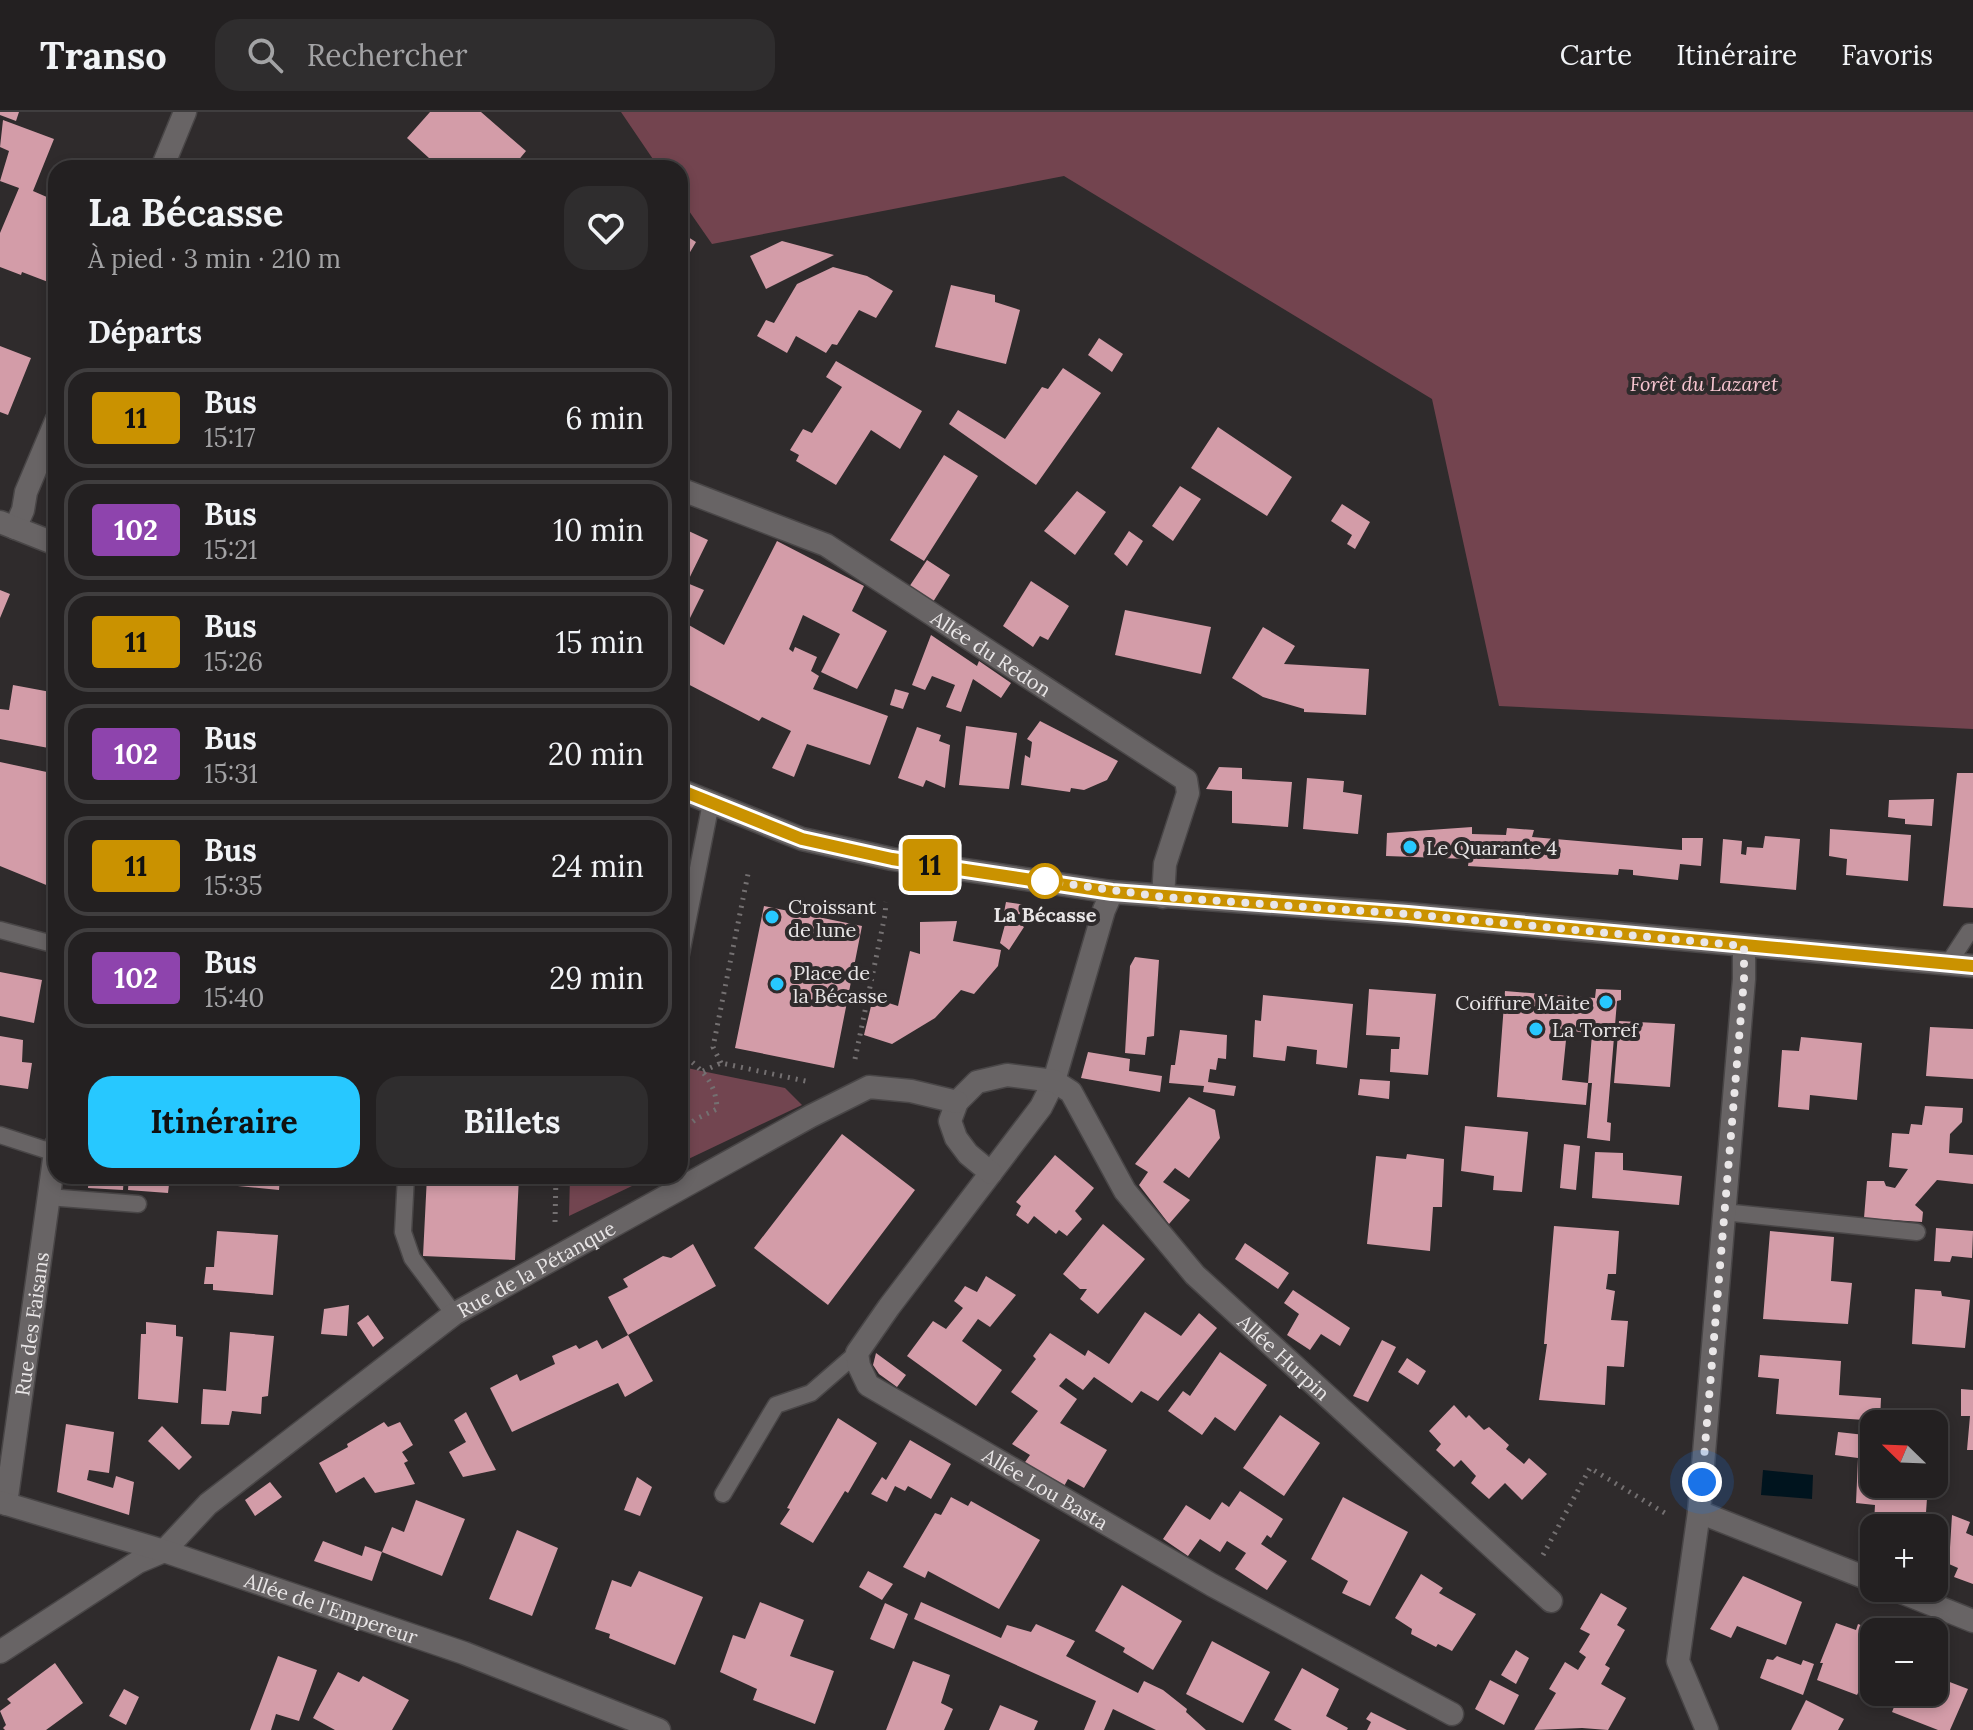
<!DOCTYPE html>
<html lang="fr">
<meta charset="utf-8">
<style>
:root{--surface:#232021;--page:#2f2d2e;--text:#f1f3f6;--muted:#a3a3a5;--line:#403e3f;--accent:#27c8ff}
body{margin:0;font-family:Lora,serif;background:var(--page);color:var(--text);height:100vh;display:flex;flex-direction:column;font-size:30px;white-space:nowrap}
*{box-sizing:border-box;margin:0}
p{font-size:26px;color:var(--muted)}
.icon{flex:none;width:44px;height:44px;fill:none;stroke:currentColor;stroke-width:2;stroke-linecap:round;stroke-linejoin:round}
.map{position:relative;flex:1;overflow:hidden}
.drawer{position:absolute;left:48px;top:48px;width:640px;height:1024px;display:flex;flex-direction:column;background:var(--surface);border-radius:24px;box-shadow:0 4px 12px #0003,0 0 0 2px var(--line)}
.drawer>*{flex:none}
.badge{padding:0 16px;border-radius:6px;font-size:28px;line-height:52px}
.needle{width:52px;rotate:293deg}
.tools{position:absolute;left:1860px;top:1298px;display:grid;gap:16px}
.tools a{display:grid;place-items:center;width:88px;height:88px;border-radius:16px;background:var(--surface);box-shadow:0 4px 12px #0003,0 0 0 2px var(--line);font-size:40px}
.you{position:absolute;width:40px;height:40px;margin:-20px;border:6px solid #fff;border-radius:50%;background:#1a73e8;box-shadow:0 0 0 12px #1a73e833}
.map>.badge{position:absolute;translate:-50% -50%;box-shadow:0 0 0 4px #fff}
h2{padding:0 40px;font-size:30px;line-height:72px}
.round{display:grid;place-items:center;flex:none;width:84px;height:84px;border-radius:24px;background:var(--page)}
.headline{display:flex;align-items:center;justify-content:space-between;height:136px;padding:0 40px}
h1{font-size:38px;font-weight:800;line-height:60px}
.button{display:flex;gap:16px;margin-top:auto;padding:16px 40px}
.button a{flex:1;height:92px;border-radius:24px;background:var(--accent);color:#111;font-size:32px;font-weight:800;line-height:92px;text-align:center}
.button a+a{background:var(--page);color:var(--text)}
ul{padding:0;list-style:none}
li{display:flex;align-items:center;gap:24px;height:100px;margin:0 16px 12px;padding:0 24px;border:4px solid var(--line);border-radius:24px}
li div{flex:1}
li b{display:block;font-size:30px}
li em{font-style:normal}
li .badge{min-width:88px;font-weight:700;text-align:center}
header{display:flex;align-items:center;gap:48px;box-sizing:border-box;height:112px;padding:0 40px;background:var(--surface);border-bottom:2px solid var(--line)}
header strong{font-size:38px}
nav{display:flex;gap:44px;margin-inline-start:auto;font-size:28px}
.search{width:560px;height:72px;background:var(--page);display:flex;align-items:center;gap:20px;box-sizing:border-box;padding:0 28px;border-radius:24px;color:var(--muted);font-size:30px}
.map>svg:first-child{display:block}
.green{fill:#724550}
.forest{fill:#73444f}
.water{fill:#00141e}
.building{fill:#d39ca8}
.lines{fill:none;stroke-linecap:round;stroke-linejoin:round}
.service-casing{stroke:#494647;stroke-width:19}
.minor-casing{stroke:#494647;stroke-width:25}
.tertiary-casing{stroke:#494647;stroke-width:25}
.secondary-casing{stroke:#494647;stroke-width:25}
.path{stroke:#747071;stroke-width:5;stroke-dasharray:2 6;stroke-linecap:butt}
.service{stroke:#686465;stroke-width:16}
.minor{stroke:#686465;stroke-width:22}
.tertiary{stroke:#686465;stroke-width:22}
.secondary{stroke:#686465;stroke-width:22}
.line-casing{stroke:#fff;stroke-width:18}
.line{stroke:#ca9200;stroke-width:12}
.walk{stroke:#e9e6e7;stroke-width:8;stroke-dasharray:0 14.4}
.poi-dot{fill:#27c8ff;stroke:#2f2b2c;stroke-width:3}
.stop-dot{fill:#fff;stroke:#ca9200;stroke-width:4}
.labels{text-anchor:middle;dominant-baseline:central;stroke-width:8;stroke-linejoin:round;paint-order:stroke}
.park-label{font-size:20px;font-style:italic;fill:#f8c6d1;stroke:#2f2b2c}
.street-label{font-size:20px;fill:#e9e6e7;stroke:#2f2b2c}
.poi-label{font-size:20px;fill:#e9e6e7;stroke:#2f2b2c;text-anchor:start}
.stop-label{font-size:20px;font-weight:bold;fill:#e9e6e7;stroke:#2f2b2c}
</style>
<header>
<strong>Transo</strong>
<div class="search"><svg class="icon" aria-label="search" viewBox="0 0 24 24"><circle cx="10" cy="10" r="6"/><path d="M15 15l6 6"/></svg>Rechercher</div>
<nav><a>Carte</a><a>Itinéraire</a><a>Favoris</a></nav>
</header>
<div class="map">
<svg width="1973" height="1618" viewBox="0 0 1973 1618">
<rect width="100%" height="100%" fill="#2f2b2c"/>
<path class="green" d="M687,956L785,976L802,993L680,1051V984L683,983Z
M570,1064H653L569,1104Z"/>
<path class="forest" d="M621,0H1973V617L1499,594L1432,287L1064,64L712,132L680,86V56H659Z"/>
<path class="water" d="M1763,1358L1813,1363L1812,1387L1761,1383Z"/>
<path class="building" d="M0,0H19L16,9L0,3Z
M430,0H481L526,39L512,56H459L454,52L450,56H440L407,26Z
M3,8L54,27L33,79L56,89V173L22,160L21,163L0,155V121L19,76L0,69L9,39L0,35Z
M680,120L696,130L680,157Z
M782,129L834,143L766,177L750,144Z
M833,155L867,164L893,179L876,206L859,198L837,233L832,232L826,241L796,224L787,241L757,224L766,208L774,211L797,172Z
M951,173L995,183V190L1020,198L1006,252L935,235Z
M1099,226L1123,242L1112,260L1088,243Z
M0,234L31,246L8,303L0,300Z
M836,249L922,299L900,337L871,318L836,373L796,349L799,343L790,338L803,317L812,321L842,275L826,265Z
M1063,256L1101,281L1036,373L949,312L958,298L1005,327L1042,275L1048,277Z
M1218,315L1292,365L1267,404L1191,356Z
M944,343L978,364L924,449L890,428Z
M1180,374L1201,387L1173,429L1152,414Z
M1077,379L1106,400L1075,443L1044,419Z
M1342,392L1370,410L1355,437L1347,432L1352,423L1331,409Z
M680,415L708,428L687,471L704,478L687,512L724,533L777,429L864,474L852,499L887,519L857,577L821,560L840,522L803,503L789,537L793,540L795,535L817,545L811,559L819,564L813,577L888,604L870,653L807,632L794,665L772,656L791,619L762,605L759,609L680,568Z
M1129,419L1143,429L1127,454L1114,442Z
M927,448L950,463L933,490L909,475Z
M1031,469L1069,494L1048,528L1040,524L1033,535L1003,514Z
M0,478L10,482L0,506Z
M1125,498L1211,515L1201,562L1115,543Z
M1263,515L1295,534L1284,552L1369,557L1366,603L1304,600V597L1263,585L1232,566Z
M931,523L977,554L979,549L1011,571L1001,586L973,567L961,600L946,595L955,573L932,564L925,578L912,573Z
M13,573L56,581L54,637L0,627V597L9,598Z
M895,577L909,581L903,597L890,593Z
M1040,609L1118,649L1107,668L1084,678L1071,676L1070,680L1021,673L1025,643L1030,646L1032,630L1027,627Z
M966,614L1017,621L1009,677L959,673Z
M917,615L941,623L939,629L950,633L945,676L926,668L923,675L898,666Z
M0,650L56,662V777L0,754Z
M1219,655L1242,656V667L1292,670L1288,715L1232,711V679L1206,677Z
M1957,661H1973V796L1943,794Z
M1307,666L1344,669L1343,680L1362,683L1358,722L1303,717Z
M1934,687L1932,714L1905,712V707L1888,705L1889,688Z
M1472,715V722L1506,723L1507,716L1534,718L1532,725L1682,738V726H1703L1701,754L1680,752L1678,768L1633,763V758L1619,757L1618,763L1468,754L1469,747L1386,744L1387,721Z
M1830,717L1911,723L1908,769L1846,763L1847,747L1829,744Z
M1765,724L1800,727L1796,778L1720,771L1723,727L1742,729L1741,742L1746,743L1747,735L1763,736Z
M1006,790L1027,793L1026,803L1004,800Z
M764,794L862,814L834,956L735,936Z
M957,809L953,829L1001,838L998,854L974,882L961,878L935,906L892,932L864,923L873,886L898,894L910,839L920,842V810Z
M1006,809L1017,810L1024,815L1009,838L1000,831Z
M1135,845L1159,848L1154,924L1147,925L1145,943L1125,941L1130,854Z
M0,860L42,868L34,911L0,904Z
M1369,877L1436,882L1428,963L1390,960L1391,937H1399L1400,925L1366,923Z
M1596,877L1621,878V888L1617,889L1607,1010L1611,1011L1610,1029L1587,1026L1592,971H1588L1592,922L1567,918L1562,968L1588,971L1586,993L1497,985L1505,879L1595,886Z
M1263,883L1353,892L1347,956L1316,952L1317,938L1287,934L1285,949L1253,945L1255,908L1261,909Z
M1619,909L1675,912L1670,975L1614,971Z
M1930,915L1973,917V967L1926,964Z
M1180,918L1227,923L1226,947L1218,946L1216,958L1210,957L1208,970L1236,974L1234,984L1203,980L1204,974L1169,971L1171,953H1175Z
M0,924L23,928L22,950L32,951L28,977L0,973Z
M1801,925L1862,931L1857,988L1810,983L1809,998L1778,995L1782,938L1799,939Z
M1088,940L1130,947L1129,959L1162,964L1160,980L1081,966Z
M680,955L687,956L683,984H680Z
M1360,967L1390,969L1389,987L1358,983Z
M1189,985L1215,998L1220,1026L1189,1066L1175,1056L1163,1070L1190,1088L1169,1112L1139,1073L1148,1060L1135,1052Z
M1925,994L1963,996L1962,1010L1950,1022L1949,1041L1973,1043V1072L1937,1068L1915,1093L1923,1100L1922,1110L1864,1106L1867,1069H1884L1886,1074L1895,1076L1908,1057L1889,1055L1892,1021L1909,1022L1911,1012L1922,1013Z
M1465,1014L1528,1020L1522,1080L1493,1078L1494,1064L1461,1059Z
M842,1022L915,1078L828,1193L754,1136Z
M1564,1032L1580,1034L1576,1078L1560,1076Z
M1595,1040L1623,1041V1058L1682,1064L1679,1093L1592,1086Z
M1407,1042L1444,1047L1442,1095H1433L1430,1139L1367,1132L1376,1044L1406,1047Z
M1055,1043L1094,1076L1075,1099L1082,1107L1067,1124L1059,1118L1056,1122L1034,1104L1028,1112L1016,1103L1021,1094L1016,1090Z
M89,1064H124L123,1078L88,1076Z
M129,1064H170L168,1081L128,1078Z
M218,1064H280L279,1078L217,1072Z
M427,1064H519L515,1148L423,1144Z
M1103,1112L1145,1147L1098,1202L1080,1187L1087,1177H1080L1063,1162Z
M1554,1114L1619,1119L1616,1162H1608L1606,1177L1615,1179L1611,1208L1628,1209L1624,1255L1607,1254L1605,1293L1539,1288L1547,1232H1544Z
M1936,1116L1973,1119L1972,1146L1952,1144L1950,1150L1934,1149Z
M217,1119L278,1123L273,1183L213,1178V1172H204L206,1155H214Z
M1770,1119L1834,1125L1831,1169L1852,1171L1848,1212L1763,1207Z
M1245,1131L1289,1161L1278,1177L1235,1147Z
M693,1132L716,1174L628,1223L608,1185L628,1175L623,1167L663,1144L671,1146Z
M986,1164L1016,1183L990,1215L978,1207L962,1229L1002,1258L976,1294L907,1244L933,1209L946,1217L963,1196L954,1189L965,1174L977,1180Z
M1915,1177L1941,1179L1942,1184L1970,1188L1965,1236L1912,1232Z
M1293,1178L1350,1216L1340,1234L1321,1222L1310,1238L1287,1223L1299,1202L1284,1191Z
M349,1193L347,1224L321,1222L324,1197Z
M1145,1200L1181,1224L1199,1201L1217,1216L1158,1289L1141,1279L1132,1291L1094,1265L1083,1278L1066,1266L1059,1274L1077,1287L1060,1311L1107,1338L1084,1376L1068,1367L1063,1376L1023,1353L1030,1343L1012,1332L1038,1299L1011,1280L1036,1247L1033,1244L1050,1221L1085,1244L1088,1238L1109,1252Z
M368,1203L384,1226L373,1235L357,1211Z
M146,1210L176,1213V1224L183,1225L178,1291L138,1287L141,1222H146Z
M230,1220L274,1224L268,1284L262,1285L261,1302L232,1299L229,1313L201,1312L203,1277L226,1279Z
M628,1223L653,1269L625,1285L618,1271L512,1320L490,1276L517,1262L520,1269L555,1252L552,1244L576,1233L579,1237L597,1228L602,1237Z
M1382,1228L1396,1235L1368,1290L1353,1284Z
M1220,1240L1267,1273L1235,1319L1215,1305L1202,1323L1168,1299L1183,1279L1190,1284Z
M876,1241L906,1263L897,1275L879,1262L873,1253Z
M1760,1243L1841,1249L1839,1283L1881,1286L1880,1309L1776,1302L1779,1267L1758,1265Z
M1407,1246L1426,1259L1418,1273L1398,1260Z
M1961,1277L1973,1278V1338H1967L1970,1304H1961Z
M1454,1293L1466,1306L1469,1303L1484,1318L1489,1315L1509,1333L1506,1337L1524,1352L1529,1346L1547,1362L1522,1388L1505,1371L1489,1387L1471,1371L1476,1364L1461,1348L1454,1355L1436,1338L1441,1332L1429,1319Z
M466,1300L487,1341L496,1358L463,1365L449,1340L466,1330L454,1308Z
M1280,1303L1320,1331L1284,1384L1243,1356Z
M838,1306L877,1331L848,1381L845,1379L813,1431L780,1412L790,1397L787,1396Z
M384,1310L388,1315L400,1310L413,1333L402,1340L408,1349L404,1351L415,1372L375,1381L364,1365L336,1381L319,1351L348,1335L347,1332Z
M66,1312L114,1320L109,1361L89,1358L87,1368L113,1376L116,1364L134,1370L129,1403L57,1380Z
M162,1314L192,1345L179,1358L148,1329Z
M1838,1320L1874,1324V1372H1928L1925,1415L1874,1411L1875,1393L1856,1391L1858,1346L1835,1343Z
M910,1328L951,1352L931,1387L908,1374L905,1379L895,1374L887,1390L871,1382L882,1365L886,1368Z
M637,1365L652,1375L640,1404L624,1398Z
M270,1370L282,1385L255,1404L245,1388Z
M1240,1379L1283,1407L1271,1426L1267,1423L1261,1432L1287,1449L1267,1478L1235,1457L1246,1441L1227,1429L1220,1440L1200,1427L1188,1444L1163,1427L1186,1393L1210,1408L1222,1390L1229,1395Z
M951,1385L968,1394L971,1389L1040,1428L999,1497L928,1459L925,1466L903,1455L935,1401L941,1403Z
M1343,1385L1408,1420L1370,1494L1342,1481L1348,1469L1311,1447Z
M416,1388L465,1407L442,1464L382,1440L372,1469L314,1449L323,1429L362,1444L365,1434L382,1440L392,1415L404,1420Z
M1952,1403L1970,1410L1966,1421L1973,1424V1472L1954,1465L1958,1456L1949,1452Z
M517,1418L558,1436L532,1504L489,1487Z
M639,1459L703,1485L675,1553L609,1526L610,1522L595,1517L612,1468L631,1475Z
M868,1459L893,1472L882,1488L859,1475Z
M1421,1462L1443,1476L1439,1481L1476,1502L1452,1539L1438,1532L1436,1535L1411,1522L1412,1517L1395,1506Z
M1743,1464L1802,1490L1786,1533L1737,1514L1731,1526L1710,1517Z
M1122,1473L1182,1509L1153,1558L1123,1540L1125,1536L1095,1519Z
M1601,1481L1627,1496L1617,1513L1625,1518L1605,1553L1610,1556L1601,1572L1626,1586L1608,1618L1582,1616L1534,1618L1556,1581L1549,1577L1565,1550L1578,1558L1586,1545L1579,1540L1590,1522L1580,1517Z
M760,1490L804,1508L790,1544L834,1559L815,1612L753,1588L757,1577L720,1560L733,1523L745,1527Z
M921,1490L1001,1526L1007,1513L1031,1520L1036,1512L1075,1529L1066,1544L1138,1581L1144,1569L1163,1578L1187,1597L1186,1600L1206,1618H1156L1113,1597L1104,1618H1084L1096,1589L914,1507Z
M885,1491L908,1502L894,1537L870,1527Z
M1836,1511L1856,1518L1858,1512L1874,1518V1558L1870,1557L1857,1583L1817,1568L1823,1551H1820Z
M1212,1529L1270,1560L1243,1611L1186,1582Z
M1516,1538L1529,1546L1516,1572L1501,1563Z
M278,1544L317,1558L299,1609L276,1602L271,1618H250Z
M1777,1544L1801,1553L1803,1548L1814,1552L1803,1583L1760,1566L1767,1547L1773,1548Z
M913,1549L950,1563L941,1591L953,1597L944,1618H886Z
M55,1551L83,1591L46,1618H5L3,1616L6,1613L0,1599L11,1591L7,1587Z
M1302,1556L1339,1577L1326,1604L1348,1616L1347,1618H1292L1274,1608Z
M338,1560L359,1570L363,1564L409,1588L392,1618H335L313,1606Z
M1934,1564L1968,1577L1950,1618H1938L1892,1600L1900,1580H1934Z
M1490,1568L1519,1583L1504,1613L1475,1597Z
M124,1577L139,1585L126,1613L109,1604Z
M1806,1588L1844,1607L1838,1618H1791Z
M1000,1593L1038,1609L1034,1618H989Z
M1371,1600L1407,1618H1367L1371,1610L1366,1607Z"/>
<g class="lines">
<defs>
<path id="service" d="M0,818L49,831
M680,847L711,691
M1948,852L1969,820H1973
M0,1023L55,1041
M406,1064L403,1120L412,1146L454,1202
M48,1085L138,1092
M1723,1100L1917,1120
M723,1382L776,1293L811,1281L857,1241"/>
<g id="minor">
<path d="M162,56L185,0"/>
<path id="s1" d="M680,377L826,433L1186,668L1188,681L1165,752L1163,785"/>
<path d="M15,416L23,398L26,380L56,309"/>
<path id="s2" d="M1112,780L1104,798L1054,969L1041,995L889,1195L857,1241L859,1254L868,1273L1212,1473L1452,1602"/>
<path d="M1744,834V867L1699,1400L1874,1469"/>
<path id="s3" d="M991,1061L968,1042L956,1026L950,1009L957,990L977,970L1007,963L1054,969L1071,980L1125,1079L1195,1163L1551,1489"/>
<path id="s4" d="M6,1392L56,1033"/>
<path d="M1699,1400L1678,1549L1707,1618"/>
<path d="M1891,1476L1973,1509"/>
<path id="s5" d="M0,1540L138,1450L164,1439L208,1392L454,1202L811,1004L869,975L911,979L957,990"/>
</g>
<g id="tertiary">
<path id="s6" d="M0,1390L164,1439L464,1541L659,1618"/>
</g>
<path id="secondary" d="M0,410L56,432
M680,678L802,727L892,747L1112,780L1408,802L1973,854"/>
</defs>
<use href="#service" class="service-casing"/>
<use href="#minor" class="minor-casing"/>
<use href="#tertiary" class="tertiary-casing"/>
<use href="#secondary" class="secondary-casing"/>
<path class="path" d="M680,940C701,957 716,969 717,997L696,1007L680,1020
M855,947L885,803L886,790
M721,951L713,935L749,757
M703,959L721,951L810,970
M555,1110L556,1064
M1543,1443L1590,1356L1668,1403"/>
<use href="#service" class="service"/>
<use href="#minor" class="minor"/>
<use href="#tertiary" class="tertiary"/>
<use href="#secondary" class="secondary"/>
</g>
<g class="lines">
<defs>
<path id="line" d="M680,678L802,727L892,747L1112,780L1408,802L1973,854"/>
</defs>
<use href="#line" class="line-casing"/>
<use href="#line" class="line"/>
<path class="walk" d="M1045,769L1163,785L1408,802L1744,834V867L1702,1370"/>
</g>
<g class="poi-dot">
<circle cx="1410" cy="735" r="8"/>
<circle cx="772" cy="805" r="8"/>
<circle cx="777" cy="872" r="8"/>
<circle cx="1606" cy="890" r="8"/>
<circle cx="1536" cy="917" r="8"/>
</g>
<circle class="stop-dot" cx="1045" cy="769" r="16"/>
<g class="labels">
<g class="park-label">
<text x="1704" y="271">Forêt du Lazaret</text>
</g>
<g class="street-label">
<text stroke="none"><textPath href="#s1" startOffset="354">Allée du Redon</textPath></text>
<text stroke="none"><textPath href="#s5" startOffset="662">Rue de la Pétanque</textPath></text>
<text stroke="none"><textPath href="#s4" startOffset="182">Rue des Faisans</textPath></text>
<text stroke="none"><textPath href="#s3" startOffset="558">Allée Hurpin</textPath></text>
<text stroke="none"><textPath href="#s2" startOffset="774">Allée Lou Basta</textPath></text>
<text stroke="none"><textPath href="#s6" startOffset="348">Allée de l'Empereur</textPath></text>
</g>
<g class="poi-label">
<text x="1426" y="735">Le Quarante 4</text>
<text x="788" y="794">Croissant<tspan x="788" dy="23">de lune</tspan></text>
<text x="793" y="860">Place de<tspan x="793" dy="23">la Bécasse</tspan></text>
<text x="1590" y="890" text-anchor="end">Coiffure Maite</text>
<text x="1552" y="917">La Torref</text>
</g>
<g class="stop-label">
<text x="1045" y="802">La Bécasse</text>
</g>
</g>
</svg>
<div class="tools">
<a><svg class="needle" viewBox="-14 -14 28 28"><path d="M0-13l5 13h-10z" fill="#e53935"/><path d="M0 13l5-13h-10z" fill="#a3a3a5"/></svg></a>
<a>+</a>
<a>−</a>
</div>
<div class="you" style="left:1702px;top:1370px"></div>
<b class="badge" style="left:930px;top:753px;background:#ca9200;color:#111">11</b>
<section class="drawer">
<div class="headline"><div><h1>La Bécasse</h1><p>À pied · 3 min · 210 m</p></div><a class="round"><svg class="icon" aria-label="heart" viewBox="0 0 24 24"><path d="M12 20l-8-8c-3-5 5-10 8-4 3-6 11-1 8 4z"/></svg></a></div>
<h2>Départs</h2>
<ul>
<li><span class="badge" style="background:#ca9200;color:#111">11</span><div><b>Bus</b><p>15:17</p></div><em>6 min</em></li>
<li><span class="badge" style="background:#8e44ad;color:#fff">102</span><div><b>Bus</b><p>15:21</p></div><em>10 min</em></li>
<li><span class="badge" style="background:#ca9200;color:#111">11</span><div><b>Bus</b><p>15:26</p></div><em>15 min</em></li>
<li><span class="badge" style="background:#8e44ad;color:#fff">102</span><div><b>Bus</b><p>15:31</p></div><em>20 min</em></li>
<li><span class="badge" style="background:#ca9200;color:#111">11</span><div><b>Bus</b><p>15:35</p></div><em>24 min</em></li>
<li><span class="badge" style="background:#8e44ad;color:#fff">102</span><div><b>Bus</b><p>15:40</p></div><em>29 min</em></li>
</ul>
<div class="button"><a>Itinéraire</a><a>Billets</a></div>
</section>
</div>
